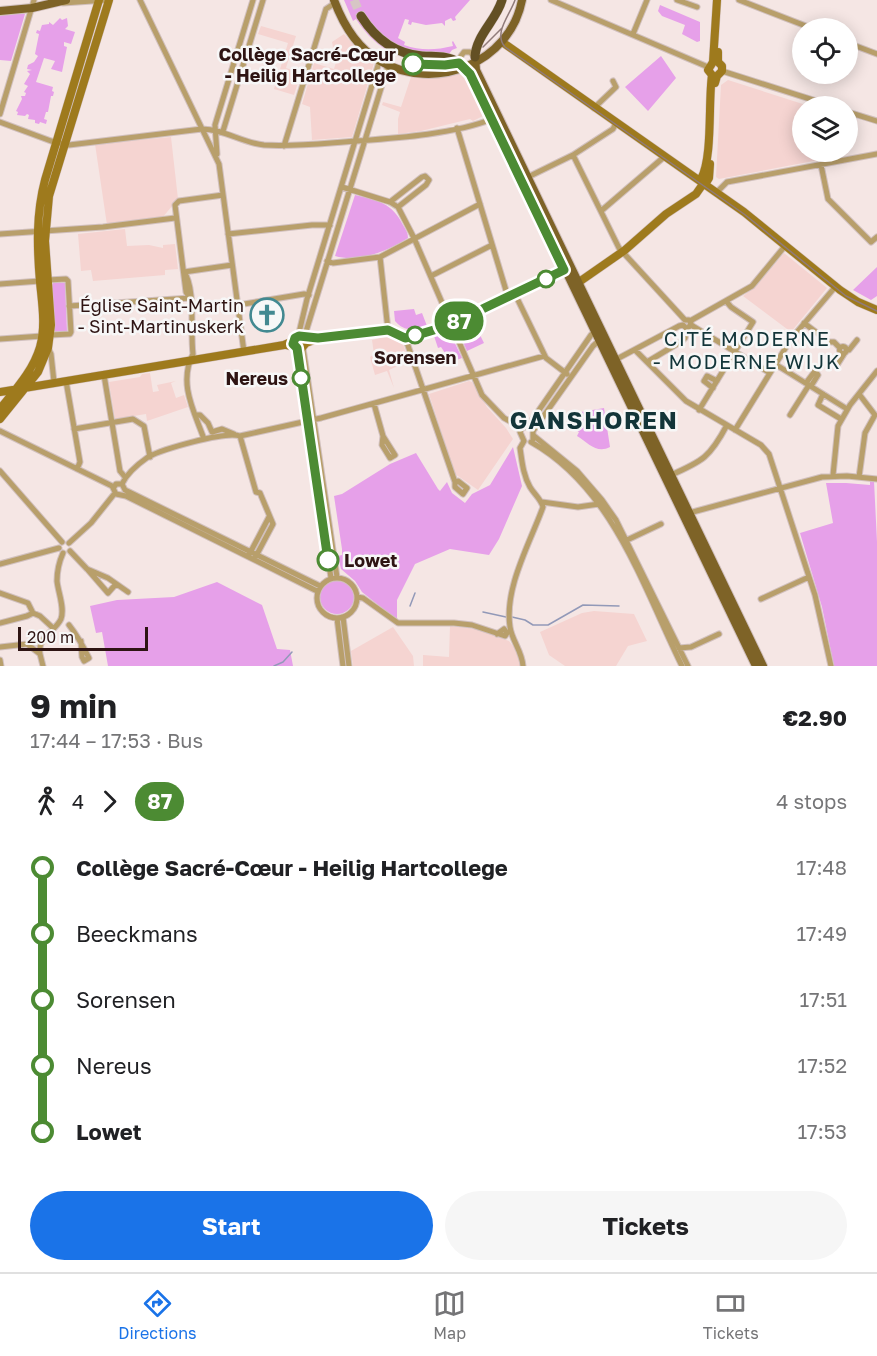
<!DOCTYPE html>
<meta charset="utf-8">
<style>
:root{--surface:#fff;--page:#f6f6f6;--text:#202124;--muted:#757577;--line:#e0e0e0;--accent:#1a73e8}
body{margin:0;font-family:"Golos Text",sans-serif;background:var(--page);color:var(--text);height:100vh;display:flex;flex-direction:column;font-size:22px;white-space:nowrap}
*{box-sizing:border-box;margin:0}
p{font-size:20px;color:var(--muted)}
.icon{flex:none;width:33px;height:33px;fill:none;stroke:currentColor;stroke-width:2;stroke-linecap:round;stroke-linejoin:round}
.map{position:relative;height:666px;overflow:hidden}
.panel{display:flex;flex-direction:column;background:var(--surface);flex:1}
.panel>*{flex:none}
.badge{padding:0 12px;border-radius:20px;font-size:21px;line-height:39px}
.controls{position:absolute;left:792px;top:18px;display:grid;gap:12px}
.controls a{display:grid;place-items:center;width:66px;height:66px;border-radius:50%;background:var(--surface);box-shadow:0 3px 15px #0003;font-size:30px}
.scale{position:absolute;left:18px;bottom:15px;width:130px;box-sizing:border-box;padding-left:6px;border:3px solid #2e1413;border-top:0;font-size:16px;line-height:21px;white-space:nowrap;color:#2e1413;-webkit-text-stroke:4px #f7f7f7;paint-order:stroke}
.map>.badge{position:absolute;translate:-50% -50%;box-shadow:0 0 0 3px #fff}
.legs{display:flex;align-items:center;gap:9px;height:66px;padding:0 30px;font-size:20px}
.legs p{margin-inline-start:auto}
.overview{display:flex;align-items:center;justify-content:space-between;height:102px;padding:0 30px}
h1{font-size:33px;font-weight:700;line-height:45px}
.button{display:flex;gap:12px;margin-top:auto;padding:12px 30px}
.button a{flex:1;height:69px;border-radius:36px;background:var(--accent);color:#fff;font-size:24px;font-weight:700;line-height:69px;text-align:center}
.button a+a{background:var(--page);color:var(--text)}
ul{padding:0 30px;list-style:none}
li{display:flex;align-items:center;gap:21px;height:66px;font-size:22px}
li i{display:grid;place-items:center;width:9px;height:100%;margin:0 8px;background:currentColor}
li i::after{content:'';width:15px;height:15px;margin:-8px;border:4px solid;border-radius:50%;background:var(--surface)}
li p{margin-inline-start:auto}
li:first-child i{background:linear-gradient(#0000 50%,currentColor 0)}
li:last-child i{background:linear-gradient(currentColor 50%,#0000 0)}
.dock{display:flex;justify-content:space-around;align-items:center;height:84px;border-top:2px solid var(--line);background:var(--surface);font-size:16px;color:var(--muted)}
.dock a{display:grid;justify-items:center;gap:3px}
.dock .selected{color:var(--accent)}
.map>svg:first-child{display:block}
.built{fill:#f5d4d1}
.green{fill:#e6a0e9}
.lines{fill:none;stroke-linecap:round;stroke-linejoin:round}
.stream{stroke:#9299b8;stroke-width:1.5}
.highway-tunnel{stroke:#d7c6c5;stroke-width:9;stroke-dasharray:9 4.5;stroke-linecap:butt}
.street-casing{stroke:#d1c0be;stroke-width:7}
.secondary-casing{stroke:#d1c0be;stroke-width:9}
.primary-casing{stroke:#d1c0be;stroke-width:10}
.highway-casing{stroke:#d1c0be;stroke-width:10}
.street{stroke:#b89f6b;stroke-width:5}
.secondary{stroke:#9e7a1d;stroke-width:8}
.primary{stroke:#7e6327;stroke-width:8}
.highway{stroke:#635024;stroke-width:9}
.tram{stroke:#907b7a;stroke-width:1.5}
.line-1-casing{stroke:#fff;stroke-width:14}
.line-1{stroke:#4c8b33;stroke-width:9}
.stop-1-dot{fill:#fff;stroke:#4c8b33;stroke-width:3}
.labels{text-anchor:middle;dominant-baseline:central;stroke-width:5;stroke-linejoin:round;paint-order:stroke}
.stop-label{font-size:18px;font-weight:bold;fill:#2e1413;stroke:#f7f7f7;text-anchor:end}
.poi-label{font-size:18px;fill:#2e1413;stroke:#f7f7f7;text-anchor:end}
.neighbourhood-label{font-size:20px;letter-spacing:1.5px;fill:#133539;stroke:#f7f7f7}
.district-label{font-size:24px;font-weight:bold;letter-spacing:1.5px;fill:#133539;stroke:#f7f7f7}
</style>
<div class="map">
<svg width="877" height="666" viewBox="0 0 877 666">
<rect width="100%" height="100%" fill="#f5e6e4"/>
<path class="built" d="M261,26L296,36L286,68L301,73L294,95L274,89L288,43L258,34Z
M344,34L358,50L374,63L352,137L312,140L310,107L302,104L314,63L334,69L336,62L332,42Z
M463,73L483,116L473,121L470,119L421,131L398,134V119L400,112L382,105L383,102L401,107L411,77L440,78Z
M728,80L809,106H802V152H844L845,155L719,179L716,177L721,85Z
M171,137L178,199L162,218L107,225L95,144Z
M125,229L127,246L149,245L163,248V245L175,244L178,269L165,270V275L93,281L91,270L81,271L78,234Z
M784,253L827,288L791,332L743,296L758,284Z
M388,336L403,344L409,361L389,370L394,388L387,371L375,375L370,357L374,354L372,340Z
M150,373L153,392L159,391L157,385L176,381L171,383L176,398L184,395L188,407L147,421L146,414L115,419L109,382L140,377L142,374Z
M469,381L472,382L487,407L506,428L513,439L478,490L455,474L429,394Z
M594,611L634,614L647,641L628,646L616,666H565L549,655L540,632L582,613Z
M450,626L476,629L509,641L517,651L520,666H423V655L449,657Z
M393,627L413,656L414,666H353L351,651Z"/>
<path class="green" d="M344,0H470L455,17L456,20L453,21L451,18L445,21V26L442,23L426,25L412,22L411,25L408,24L409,20L405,19L398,38L405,42L404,45C421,51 436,50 453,46L452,42L453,41L457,48L452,50L449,54L418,53L380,42L444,62C403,61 379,54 356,19L353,21Z
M660,5L700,22V41L697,42L682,34L685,25L662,16L658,11Z
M23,13L25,14L11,61L0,60V15Z
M60,18L62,20L67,18L68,26L65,29L75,32L71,44L64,42V46L67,47L62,72L51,69L55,61L44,58L36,82L53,87L52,91L54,92L53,96H51L48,112H46L44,119L47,120L46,124L40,122L39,124L35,123V120L28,119L29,115L27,114L25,116L17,115L18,112L16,111L22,99L21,96H25L26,93L24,92L28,86L24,84L30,74L27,71L32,70L27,69L28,65L34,62L38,56L35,54L39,34L36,33L37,30L40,31L42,25L49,24V22L53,25Z
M661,56L676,78L648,111L625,87Z
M355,195C378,200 392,203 403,225C406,230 408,233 408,238C388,251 359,263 335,256Z
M877,267V296L871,300L853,290Z
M54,282L65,283L67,331L56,332L53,330L51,286Z
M414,309L416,315L422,313L427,326C414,330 404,332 395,321L394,311Z
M473,321L484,343L467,351L458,330L462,325Z
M446,332L451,335L462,358L451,362L441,347L438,348L434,336Z
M604,408L610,447C597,454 588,443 577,436L579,432L571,427L581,412Z
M513,447L522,486L499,539L489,555L450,549L415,564L397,600V620L362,592L355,581L341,569L338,556L342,555V549L334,496L342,494L390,464L416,453L438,489L440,491L447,482L452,493L465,503L472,494L490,485Z
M870,481H874L877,542V666H834L822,607L800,533L833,523L826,483H846L870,485Z
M320 597a17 17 0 1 1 34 0a17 17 0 1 1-34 0Z
M217,582L262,605L277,649L290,650L293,666H108L102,632L96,633L90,606L117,600L174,597Z"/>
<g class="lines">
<path class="stream" d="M410,606L415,593
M483,612L506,617
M512,617L525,620L533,625H548L583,605L619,606
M274,666L283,662L292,652"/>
<path class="highway-tunnel" d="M354,0L361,16"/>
<defs>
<path id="street" d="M140,0L219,164L244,352
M551,0L708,67
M677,0L697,7
M739,0L811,28
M63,3L107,0
M633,34L647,0
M848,43L877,54
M459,63L461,56L464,52H470L475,57
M722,71L832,106
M594,108L616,87L613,81
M848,112L877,121
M0,114L34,0
M0,122L51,141L69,145L202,129C224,129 242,143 264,145C295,147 326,143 356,141C396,138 455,134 492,119
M457,128L508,297
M223,131L263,0
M284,146L326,9L335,3
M217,154L215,125L253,0
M573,155L619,248L685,320H689L691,323L689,327L686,328L683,325L679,326L615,360
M821,165L828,199L871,242L877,237
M528,177L573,155L613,129L616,123
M342,187L390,202L398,207L414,238L482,395L504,418L522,428L528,426
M718,191L727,182L877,154
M390,202L422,177L425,176L429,180L426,185L398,207
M601,211L664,157
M0,234L103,227L175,218
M228,234L312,225H330
M380,257L388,330
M327,261L333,263L380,257L480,204
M184,272C196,288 190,332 193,354C178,383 194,411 204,439
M184,272L232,265
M431,276L492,245
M48,280L66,279L68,281L71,332L70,334L50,335
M0,284L40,281
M515,294L546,358L567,374
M190,298L186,292L175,205L179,201L223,195
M238,305L304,294L309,295
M69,306L190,298
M690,321L752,286L785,246
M804,323L829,342H834L840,348
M691,325L770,373
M298,337L307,299L380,59
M405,337L455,482
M304,338L390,59
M0,339L42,336
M839.5 350a3.5 3.5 0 1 1 7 0a3.5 3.5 0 1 1-7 0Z
M48,348L51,354L54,382
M297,348L331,578
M303,348L337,577
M635,350L686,401L761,445L769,454L815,595L831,666
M846,350H849L857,340
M647,362L682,341L685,338L687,328
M775,364L847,409
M837,365L844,354
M104,375L120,471L125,477
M66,381L80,462L77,469
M806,383L815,371L818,375L811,386
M713,388L704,381L707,376L717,381
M823,394L818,405L841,419
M859,394L875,415L865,433L859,477
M374,404L383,436L382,445L390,458L395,455L383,436
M699,410L753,322L731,307L726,301
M196,415H200L208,423L212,432L222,429L234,434
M790,415L809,385
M528,426L591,335L596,331
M522,428L520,432L524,441L520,448C522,461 523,475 530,487C534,494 541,499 543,507C530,543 504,588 510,627C512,641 522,651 523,666
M74,429L133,419L144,426L150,457
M735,430L791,339L836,286
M0,431L112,486L116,494L126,496L317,591
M240,436L256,492L260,493L273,524L256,556
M534,436L577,471L602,500L616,520L688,666
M533,439V431L593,346L601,339
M531,442C613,488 643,587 682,666
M0,471L62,542
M671,475C703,461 710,457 727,425
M833,475L838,426L850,405L877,371
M458,481L467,488L463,494L455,487V482Z
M122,484C127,473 138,464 148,457C163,449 225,431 240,436L321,418L544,356
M114,487L116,484H122L125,490L320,586
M542,502L578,507L599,504
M689,513L822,477L847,476L877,479
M625,541L661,524
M69,543L91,523L115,493
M70,551L87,569L108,578L128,592
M249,555L269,517
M0,564L59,548
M88,570L108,593L116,584
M317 598a20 20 0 1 1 40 0a20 20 0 1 1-40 0Z
M0,593L28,603L33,613
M357,597L363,598L398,623H454L472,625L505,636L507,633L504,629L497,634
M761,599L809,577
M33,613L40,616L53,628
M343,617L349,666
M337,618L343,666
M0,623L27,616L33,613
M69,625C77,635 83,646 89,658L84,661L82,657L81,641
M42,640L27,644L40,654C37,637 55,632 61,619C65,608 58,592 57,581C57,571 59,562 63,553
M0,647L27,644
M679,648L691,647L719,634
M40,654L43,666
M0,660L1,666"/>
<path id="secondary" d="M502,42L744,212L840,290L858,302L877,310
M715,83L717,76L722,71V66L718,62V52
M706,183L709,178L710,164
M703,184L701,179C713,157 708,102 712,75L708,70L713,62L717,0
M575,279L579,282L625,250L666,214L696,194L703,184
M286,345L301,349L306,343L314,340
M0,392L284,345L293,341L298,337L318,338L388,330L405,337H410L447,326L557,274L567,266
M0,409C15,390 33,371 40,347C46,326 42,303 40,282C37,247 36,214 45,180L99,0
M0,419L38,372L48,348L51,325L45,241L49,196L109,0"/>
<path id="primary" d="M334,0C343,24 357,48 380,61C435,93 510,63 522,0
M0,11L32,8L66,0
M475,57L476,70L763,666
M459,63L470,73L489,111L756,666"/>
<path id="highway" d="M361,16C375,38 395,54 422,56C436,57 447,55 459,63
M475,57C476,35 496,21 502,0"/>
</defs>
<use href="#street" class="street-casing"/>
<use href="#secondary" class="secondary-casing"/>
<use href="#primary" class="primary-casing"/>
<use href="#highway" class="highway-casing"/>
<use href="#street" class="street"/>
<use href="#secondary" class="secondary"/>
<use href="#primary" class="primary"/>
<use href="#highway" class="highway"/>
<path class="tram" d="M515,0C510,15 493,33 505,47L744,214L846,296L877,311
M483,47L502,28"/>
</g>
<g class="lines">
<defs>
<path id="line-1" d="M328,560L297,348L293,344L295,338L299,336L318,338L388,330L405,338L414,336L447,326L564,270L470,74L459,63L445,65L413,64"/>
</defs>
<use href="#line-1" class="line-1-casing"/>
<use href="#line-1" class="line-1"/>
</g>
<defs>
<symbol id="church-ring" viewBox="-11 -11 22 22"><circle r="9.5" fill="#f7f7f7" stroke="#428991" stroke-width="1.5"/><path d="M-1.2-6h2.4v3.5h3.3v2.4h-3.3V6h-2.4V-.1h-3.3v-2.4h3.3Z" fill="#428991"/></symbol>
</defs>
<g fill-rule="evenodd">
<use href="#church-ring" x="248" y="296" width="38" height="38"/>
</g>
<g class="stop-1-dot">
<circle cx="413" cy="64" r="10"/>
<circle cx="546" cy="279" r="8"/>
<circle cx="415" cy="335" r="8"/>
<circle cx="301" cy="378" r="8"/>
<circle cx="328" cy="560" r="10"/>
</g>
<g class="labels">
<g class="stop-label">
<text x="396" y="54">Collège Sacré-Cœur<tspan x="396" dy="21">- Heilig Hartcollege</tspan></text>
<text x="415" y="357" text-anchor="middle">Sorensen</text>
<text x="288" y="378">Nereus</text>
<text x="344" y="560" text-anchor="start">Lowet</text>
</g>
<g class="poi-label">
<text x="244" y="305">Église Saint-Martin<tspan x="244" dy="21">- Sint-Martinuskerk</tspan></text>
</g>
<g class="neighbourhood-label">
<text x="747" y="338">CITÉ MODERNE<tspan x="747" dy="23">- MODERNE WIJK</tspan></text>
</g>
<g class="district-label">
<text x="594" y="419">GANSHOREN</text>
</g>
</g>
</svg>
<div class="controls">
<a><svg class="icon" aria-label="locate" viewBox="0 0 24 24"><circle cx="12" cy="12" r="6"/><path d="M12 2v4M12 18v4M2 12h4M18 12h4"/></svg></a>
<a><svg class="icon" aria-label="layers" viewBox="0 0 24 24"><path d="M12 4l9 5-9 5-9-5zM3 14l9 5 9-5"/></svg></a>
</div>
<div class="scale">200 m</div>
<b class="badge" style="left:459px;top:321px;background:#4c8b33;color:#fff">87</b>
</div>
<section class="panel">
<div class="overview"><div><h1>9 min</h1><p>17:44 – 17:53 · Bus</p></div><b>€2.90</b></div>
<div class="legs"><svg class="icon" aria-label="walk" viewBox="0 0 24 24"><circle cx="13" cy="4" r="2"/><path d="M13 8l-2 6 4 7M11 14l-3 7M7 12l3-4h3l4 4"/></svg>4<svg class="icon" aria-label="forward" viewBox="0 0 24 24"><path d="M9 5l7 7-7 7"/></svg><b class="badge" style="background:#4c8b33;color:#fff">87</b><p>4 stops</p></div>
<ul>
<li><i style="color:#4c8b33"></i><b>Collège Sacré-Cœur - Heilig Hartcollege</b><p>17:48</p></li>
<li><i style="color:#4c8b33"></i><span>Beeckmans</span><p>17:49</p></li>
<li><i style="color:#4c8b33"></i><span>Sorensen</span><p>17:51</p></li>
<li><i style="color:#4c8b33"></i><span>Nereus</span><p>17:52</p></li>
<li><i style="color:#4c8b33"></i><b>Lowet</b><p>17:53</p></li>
</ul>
<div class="button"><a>Start</a><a>Tickets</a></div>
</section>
<nav class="dock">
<a class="selected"><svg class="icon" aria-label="directions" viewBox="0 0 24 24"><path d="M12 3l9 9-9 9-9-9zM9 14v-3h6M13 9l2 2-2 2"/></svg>Directions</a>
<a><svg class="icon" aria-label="map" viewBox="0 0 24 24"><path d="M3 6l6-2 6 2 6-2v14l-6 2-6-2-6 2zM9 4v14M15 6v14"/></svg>Map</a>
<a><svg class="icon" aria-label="tickets" viewBox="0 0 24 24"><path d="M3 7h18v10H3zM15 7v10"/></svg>Tickets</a>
</nav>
